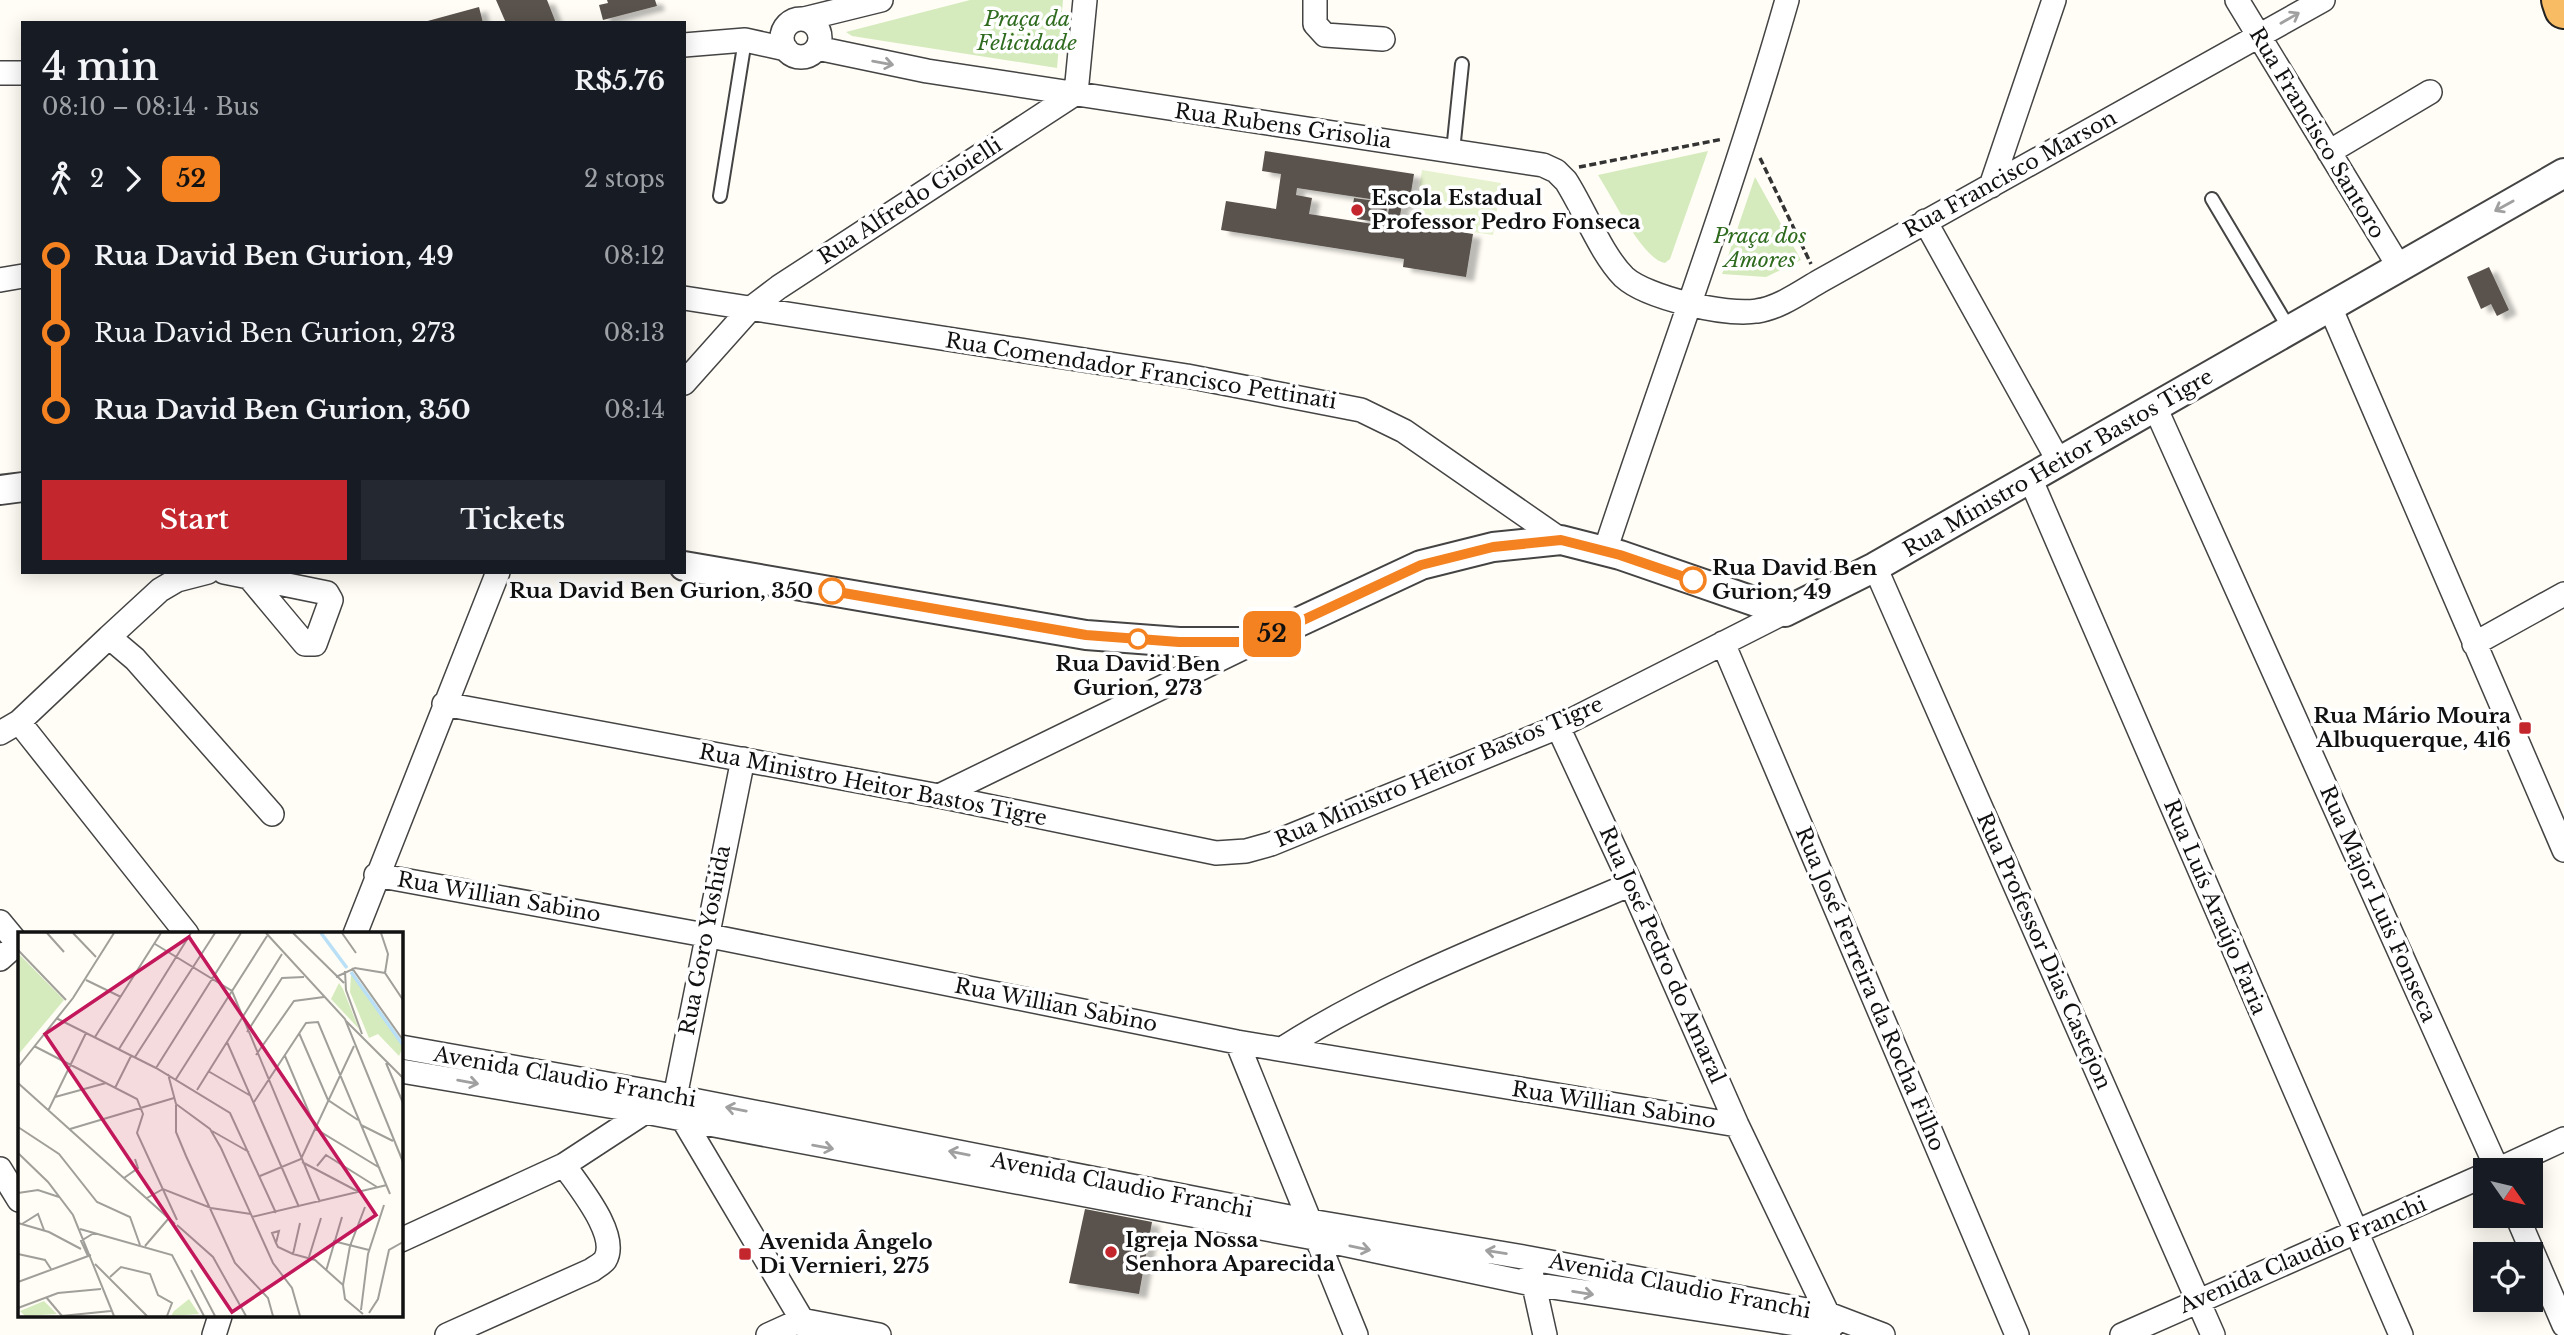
<!DOCTYPE html>
<meta charset="utf-8">
<style>
:root{--surface:#171b24;--page:#242831;--text:#f1f3f6;--muted:#9ea1a6;--accent:#c4262e}
body{margin:0;font-family:"Libre Baskerville",serif;background:var(--page);color:var(--text);height:100vh;display:flex;flex-direction:column;font-size:26px;white-space:nowrap}
*{box-sizing:border-box;margin:0}
p{font-size:23px;color:var(--muted)}
.icon{flex:none;width:38px;height:38px;fill:none;stroke:currentColor;stroke-width:2;stroke-linecap:round;stroke-linejoin:round}
.map{position:relative;flex:1;overflow:hidden}
.panel{position:absolute;left:21px;top:21px;width:665px;height:553px;display:flex;flex-direction:column;background:var(--surface);border-radius:0px;box-shadow:0 4px 18px #0003}
.panel>*{flex:none}
.badge{padding:0 14px;border-radius:10px;font-size:24px;line-height:46px}
.needle{width:46px;rotate:124deg}
.buttons{position:absolute;left:2473px;top:1158px;display:grid;gap:14px}
.buttons a{display:grid;place-items:center;width:70px;height:70px;border-radius:0px;background:var(--surface);box-shadow:0 4px 18px #0003;font-size:35px}
.map>.badge{position:absolute;translate:-50% -50%;box-shadow:0 0 0 4px #fff}
.legs{display:flex;align-items:center;gap:10px;height:77px;padding:0 21px;font-size:23px}
.legs p{margin-inline-start:auto}
.overview{display:flex;align-items:center;justify-content:space-between;height:119px;padding:0 21px}
h1{font-size:38px;font-weight:600;line-height:52px}
.cta{display:flex;gap:14px;margin-top:auto;padding:14px 21px}
.cta a{flex:1;height:80px;border-radius:0px;background:var(--accent);color:#fff;font-size:28px;font-weight:600;line-height:80px;text-align:center}
.cta a+a{background:var(--page);color:var(--text)}
ul{padding:0 21px;list-style:none}
li{display:flex;align-items:center;gap:24px;height:77px;font-size:26px}
li i{display:grid;place-items:center;width:10px;height:100%;margin:0 9px;background:currentColor}
li i::after{content:'';width:18px;height:18px;margin:-9px;border:5px solid;border-radius:50%;background:var(--surface)}
li p{margin-inline-start:auto}
li:first-child i{background:linear-gradient(#0000 50%,currentColor 0)}
li:last-child i{background:linear-gradient(currentColor 50%,#0000 0)}
.map>svg:first-child{display:block}
.green{fill:#d5ebbd}
.pitch{fill:#e6f2cf}
.building{fill:#5a524d;fill-rule:evenodd;filter:url(#shadow)}
.lines{fill:none;stroke-linecap:round;stroke-linejoin:round}
.service-casing{stroke:#444;stroke-width:16}
.minor-casing{stroke:#444;stroke-width:26}
.tertiary-casing{stroke:#444;stroke-width:32}
.trunk-casing{stroke:#222;stroke-width:42}
.path{stroke:#333;stroke-width:3.5;stroke-dasharray:7 3.5;stroke-linecap:butt}
.service{stroke:#fff;stroke-width:12}
.minor{stroke:#fff;stroke-width:23}
.tertiary{stroke:#fff;stroke-width:28}
.trunk{stroke:#f7bc64;stroke-width:38}
.oneway{stroke:#a0a0a0}
.line-1-casing{stroke:#fff;stroke-width:16}
.line-1{stroke:#f58220;stroke-width:10}
.poi-dot{fill:#c4262e;stroke:#fff;stroke-width:2.5}
.stop-1-dot{fill:#fff;stroke:#f58220;stroke-width:3.5}
.labels{text-anchor:middle;dominant-baseline:central;stroke-width:7;stroke-linejoin:round;paint-order:stroke}
.park-label{font-size:21px;font-style:italic;fill:#2f6b1f;stroke:#fff}
.street-label{font-size:21px;fill:#111;stroke:#fff}
.poi-label{font-size:21px;font-weight:bold;fill:#111;stroke:#fff;text-anchor:start}
.stop-label{font-size:21px;font-weight:bold;fill:#111;stroke:#fff;text-anchor:start}
.inset-river{fill:none;stroke:#b9e0f7;stroke-width:3.5}
.inset-road{fill:none;stroke:#a09f9a;stroke-width:2}
.view{fill:#c2185b;fill-opacity:0.15;stroke:#c2185b;stroke-width:3.5}
.inset-edge{fill:none;stroke:#111;stroke-width:3.5}
</style>
<div class="map">
<svg width="2564" height="1335" viewBox="0 0 2564 1335">
<defs>
<filter id="shadow"><feDropShadow dx="8" dy="4.5" stdDeviation="2" flood-color="#0004"/></filter>
</defs>
<rect width="100%" height="100%" fill="#fffdf5"/>
<path class="green" d="M970,0H1063L1057,68L852,36L846,32Z
M1708,151L1670,259L1665,263C1643,260 1611,195 1598,175Z
M1755,177L1801,260L1766,277L1722,274Z"/>
<path class="pitch" d="M1422,170L1501,183L1493,235L1413,223Z"/>
<path class="building" d="M496,0H547L556,23H506Z
M607,0H655L657,6L603,20L599,5L608,3Z
M479,7L483,23H424V22Z
M1265,151L1414,174L1409,205L1402,204L1398,228L1409,229L1410,224L1473,234L1466,277L1403,267L1404,259L1221,230L1226,201L1276,209L1281,174L1262,171ZM1297,188L1390,202L1386,226L1309,214L1312,198L1296,195Z
M1354,198L1383,202L1382,207L1387,208L1385,223L1357,219L1358,212L1352,211Z
M2489,267L2509,310L2497,316L2491,304L2481,309L2467,277Z
M1085,1209L1152,1222L1139,1294L1069,1283Z"/>
<g class="lines">
<defs>
<path id="service" d="M1453,151L1462,64
M720,196L745,40
M2212,199L2290,330"/>
<path id="minor" d="M1315,0V24L1325,35L1383,39
M2237,0L2398,265
M804,19L881,0
M782 38a19 19 0 1 1 38 0a19 19 0 1 1-38 0Z
M684,45L745,40L786,49
M817,48L927,71L1543,165L1556,171L1566,181C1584,209 1601,254 1624,277C1647,298 1726,316 1757,311C1779,308 1801,292 1820,281L2323,0
M0,73H23
M2329,152L2430,92
M1991,186L2054,0
M1925,221L2058,460
M0,280L23,276
M684,298L1187,376L1361,410L1404,431L1561,540
M2330,307L2564,850
M684,383L750,309L779,287L1076,93L1085,0
M2155,407L2498,1171
M2030,478L2401,1335
M1605,551C1666,367 1734,186 1787,0
M1875,567L2213,1335
M224,572L327,593L331,600L315,644H305L249,577
M109,637L160,590L177,580L208,572
M1723,643L2017,1335
M2474,644L2564,594
M444,704L939,796L1216,853L1246,851L1271,844L1558,727L1785,612
M19,722L187,934
M1558,727L1631,884L1737,1125L1833,1325
M0,733L19,722L109,637L135,659L272,814
M743,759L675,1097L684,1121L811,1335
M939,796L1253,643
M376,875L705,935L1237,1042L1737,1125
M0,922L19,945
M355,934L498,572
M0,959L18,943
M1237,1042L1356,1335
M401,1047L652,1092L1310,1221L1529,1258L1828,1314L1883,1335
M1282,1049C1389,980 1514,935 1631,884
M401,1071L645,1112L1314,1238L1532,1284L1830,1329
M0,1169L19,1200
M2495,1171L2564,1139
M2517,1216L2564,1325
M401,1240L564,1165L645,1112L647,1105
M1531,1272L1545,1335
M214,1335L220,1316
M447,1335L592,1270C596,1267 602,1264 605,1260C620,1235 578,1186 564,1165
M768,1335L801,1320L879,1335
M2122,1335L2485,1175"/>
<path id="tertiary" d="M0,490L23,487
M684,566L1086,635L1179,642H1256L1421,565L1493,547L1561,540L1620,555L1785,612L1875,567L2564,173"/>
<path id="trunk" d="M2561,0L2564,9"/>
</defs>
<use href="#service" class="service-casing"/>
<use href="#minor" class="minor-casing"/>
<use href="#tertiary" class="tertiary-casing"/>
<use href="#trunk" class="trunk-casing"/>
<path class="path" d="M1760,158L1811,264
M1579,167L1723,139"/>
<use href="#service" class="service"/>
<use href="#minor" class="minor"/>
<use href="#tertiary" class="tertiary"/>
<use href="#trunk" class="trunk"/>
</g>
<defs><path id="oneway-shaft" d="M-6 0H5M1.5-3L5.5 0L1.5 3" fill="none" stroke-width="1.6" stroke-linecap="round" stroke-linejoin="round" transform="scale(1.75)"/></defs>
<g class="oneway">
<use href="#oneway-shaft" transform="translate(2290 18) rotate(-30)"/>
<use href="#oneway-shaft" transform="translate(883 63) rotate(10)"/>
<use href="#oneway-shaft" transform="translate(2504 206) rotate(151)"/>
<use href="#oneway-shaft" transform="translate(468 1082) rotate(10)"/>
<use href="#oneway-shaft" transform="translate(736 1109) rotate(-169)"/>
<use href="#oneway-shaft" transform="translate(823 1147) rotate(10)"/>
<use href="#oneway-shaft" transform="translate(959 1153) rotate(-169)"/>
<use href="#oneway-shaft" transform="translate(1360 1248) rotate(12)"/>
<use href="#oneway-shaft" transform="translate(1496 1252) rotate(-171)"/>
<use href="#oneway-shaft" transform="translate(1583 1293) rotate(9)"/>
</g>
<g class="lines">
<defs>
<path id="line-1" d="M832,591L1086,635L1179,642H1256L1421,565L1493,547L1561,540L1620,555L1693,580"/>
</defs>
<use href="#line-1" class="line-1-casing"/>
<use href="#line-1" class="line-1"/>
</g>
<g class="poi-dot">
<circle cx="1357" cy="210" r="7"/>
<rect x="2518" y="721" width="14" height="14" rx="3.5"/>
<circle cx="1111" cy="1252" r="7"/>
<rect x="738" y="1247" width="14" height="14" rx="3.5"/>
</g>
<g class="stop-1-dot">
<circle cx="1693" cy="580" r="12"/>
<circle cx="832" cy="591" r="12"/>
<circle cx="1138" cy="639" r="9"/>
</g>
<g class="labels">
<g class="park-label">
<text x="1027" y="19">Praça da<tspan x="1027" dy="24">Felicidade</tspan></text>
<text x="1760" y="236">Praça dos<tspan x="1760" dy="24">Amores</tspan></text>
</g>
<g class="street-label">
<text transform="translate(1283 126) rotate(8)">Rua Rubens Grisolia</text>
<text transform="translate(2317 133) rotate(59)">Rua Francisco Santoro</text>
<text transform="translate(2010 174) rotate(-29)">Rua Francisco Marson</text>
<text transform="translate(910 201) rotate(-33)">Rua Alfredo Gioielli</text>
<text transform="translate(1141 371) rotate(9)">Rua Comendador Francisco Pettinati</text>
<text transform="translate(2058 463) rotate(-30)">Rua Ministro Heitor Bastos Tigre</text>
<text transform="translate(1439 772) rotate(-23)">Rua Ministro Heitor Bastos Tigre</text>
<text transform="translate(873 785) rotate(11)">Rua Ministro Heitor Bastos Tigre</text>
<text transform="translate(499 897) rotate(10)">Rua Willian Sabino</text>
<text transform="translate(2378 904) rotate(66)">Rua Major Luis Fonseca</text>
<text transform="translate(2215 907) rotate(67)">Rua Luís Araújo Faria</text>
<text transform="translate(705 940) rotate(-79)">Rua Goro Yoshida</text>
<text transform="translate(2044 951) rotate(66)">Rua Professor Dias Castejon</text>
<text transform="translate(1662 955) rotate(66)">Rua José Pedro do Amaral</text>
<text transform="translate(1870 989) rotate(67)">Rua José Ferreira da Rocha Filho</text>
<text transform="translate(1056 1005) rotate(11)">Rua Willian Sabino</text>
<text transform="translate(565 1077) rotate(10)">Avenida Claudio Franchi</text>
<text transform="translate(1614 1105) rotate(9)">Rua Willian Sabino</text>
<text transform="translate(1122 1185) rotate(11)">Avenida Claudio Franchi</text>
<text transform="translate(2303 1255) rotate(-23)">Avenida Claudio Franchi</text>
<text transform="translate(1680 1286) rotate(11)">Avenida Claudio Franchi</text>
</g>
<g class="poi-label">
<text x="1371" y="198">Escola Estadual<tspan x="1371" dy="24">Professor Pedro Fonseca</tspan></text>
<text x="2511" y="716" text-anchor="end">Rua Mário Moura<tspan x="2511" dy="24">Albuquerque, 416</tspan></text>
<text x="1125" y="1240">Igreja Nossa<tspan x="1125" dy="24">Senhora Aparecida</tspan></text>
<text x="759" y="1242">Avenida Ângelo<tspan x="759" dy="24">Di Vernieri, 275</tspan></text>
</g>
<g class="stop-label">
<text x="1712" y="568">Rua David Ben<tspan x="1712" dy="24">Gurion, 49</tspan></text>
<text x="813" y="591" text-anchor="end">Rua David Ben Gurion, 350</text>
<text x="1138" y="664" text-anchor="middle">Rua David Ben<tspan x="1138" dy="24">Gurion, 273</tspan></text>
</g>
</g>
<g transform="translate(18 932)">
<rect width="385" height="385" fill="#fffdf5"/>
<path d="M0,21L46,68L0,123ZM333,42L385,115L381,124L360,102L351,106L332,60ZM321,51L325,57L341,97L313,67ZM171,367L181,382L153,384L156,379ZM26,369L39,382L7,384L2,379Z" fill="#d5ebbd"/>
<path class="inset-river" d="M303,1L329,36M333,40L385,113"/>
<path class="inset-road" d="M29,1L46,20M55,1L78,25M248,1L327,87L385,230M275,1L326,51M324,1L338,21M363,1L370,22L367,41M137,12L214,59L302,270M0,18L48,68M334,36L385,108M327,39L328,58L344,102M318,45L337,36L367,41L385,68M68,48L103,65M38,86L138,136L212,181L258,281M328,89L385,146M229,100L264,46L286,45M281,101L310,168L340,188M77,105L143,1M209,110L281,275M16,114L119,167L125,182L119,201L159,288M101,117L173,1M238,123L276,69L306,65M267,124L298,197L362,236M117,125L197,1M368,131L385,171M0,135L55,66L96,1M138,136L223,1M190,139L233,164M150,142L158,172L192,197L203,216L255,331L274,356L282,384M158,147L249,4M0,151L157,292M97,156L113,124M179,158L264,22M37,165L88,151M236,170L288,91L300,90L372,262M158,173V200L168,224L217,331L250,366L255,384M30,179L68,101M343,193L375,209M0,195L41,222L79,270L112,285L122,313M52,197L156,166M194,199L231,220M0,221L30,250L55,283L96,384M284,230L341,260M299,234L308,223L359,255M242,244L283,227L336,114M106,246L120,236L117,227M0,261L20,258L41,265M129,266L145,257L193,276L233,282M234,285L369,253M0,291L31,300L63,317M282,291L275,322L297,328L325,353M4,292L20,282L26,298M159,293L195,325L228,384M62,297L154,323L186,384M315,309L351,318M258,311L261,299L254,301L258,311L260,315L275,322M127,314L151,286M0,322L27,328L33,337M70,324L63,309L76,301M291,325L303,286M77,332L129,384M173,338L197,384M308,339L324,285M92,345L103,335L132,342L140,363L154,371L149,384M0,350L73,323M28,365L44,384M0,376L40,361L83,357M343,378L350,322L366,273M351,381L360,367L371,318L385,310M345,382L327,367L325,353L332,314L347,275M43,384L93,379"/>
<path class="view" d="M171,5L358,283L214,380L27,102Z"/>
<rect width="385" height="385" class="inset-edge"/>
</g>
</svg>
<div class="buttons">
<a><svg class="needle" viewBox="-14 -14 28 28"><path d="M0-13l5 13h-10z" fill="#e53935"/><path d="M0 13l5-13h-10z" fill="#9ea1a6"/></svg></a>
<a><svg class="icon" aria-label="locate" viewBox="0 0 24 24"><circle cx="12" cy="12" r="6"/><path d="M12 2v4M12 18v4M2 12h4M18 12h4"/></svg></a>
</div>
<b class="badge" style="left:1272px;top:634px;background:#f58220;color:#111">52</b>
<section class="panel">
<div class="overview"><div><h1>4 min</h1><p>08:10 – 08:14 · Bus</p></div><b>R$5.76</b></div>
<div class="legs"><svg class="icon" aria-label="walk" viewBox="0 0 24 24"><circle cx="13" cy="4" r="2"/><path d="M13 8l-2 6 4 7M11 14l-3 7M7 12l3-4h3l4 4"/></svg>2<svg class="icon" aria-label="forward" viewBox="0 0 24 24"><path d="M9 5l7 7-7 7"/></svg><b class="badge" style="background:#f58220;color:#111">52</b><p>2 stops</p></div>
<ul>
<li><i style="color:#f58220"></i><b>Rua David Ben Gurion, 49</b><p>08:12</p></li>
<li><i style="color:#f58220"></i><span>Rua David Ben Gurion, 273</span><p>08:13</p></li>
<li><i style="color:#f58220"></i><b>Rua David Ben Gurion, 350</b><p>08:14</p></li>
</ul>
<div class="cta"><a>Start</a><a>Tickets</a></div>
</section>
</div>
